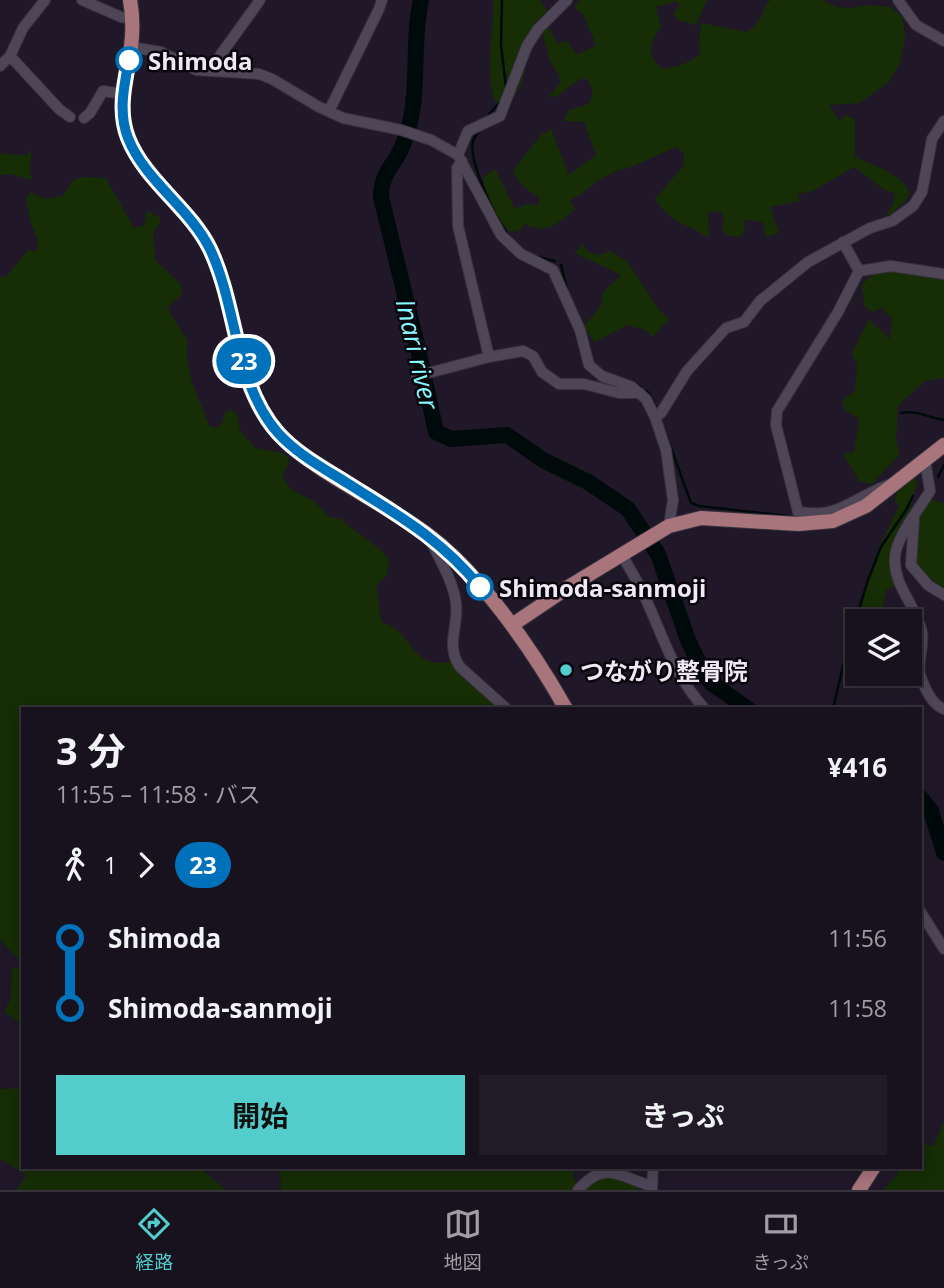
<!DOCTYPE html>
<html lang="ja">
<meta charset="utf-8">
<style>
:root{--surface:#18121e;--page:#211b27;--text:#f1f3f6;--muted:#9f9ea4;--line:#36323c;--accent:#53cdcb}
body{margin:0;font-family:"Open Sans","Noto Sans JP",sans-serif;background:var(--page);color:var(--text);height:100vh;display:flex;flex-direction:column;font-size:26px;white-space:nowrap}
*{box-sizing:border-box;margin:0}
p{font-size:23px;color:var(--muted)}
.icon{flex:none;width:38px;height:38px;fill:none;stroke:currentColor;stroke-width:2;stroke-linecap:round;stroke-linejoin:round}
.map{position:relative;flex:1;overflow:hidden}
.side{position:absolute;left:21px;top:707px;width:901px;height:462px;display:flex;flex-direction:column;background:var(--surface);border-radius:0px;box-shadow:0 4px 18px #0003,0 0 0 2px var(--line)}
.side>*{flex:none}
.badge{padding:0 14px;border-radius:23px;font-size:24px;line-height:46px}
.tools{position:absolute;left:845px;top:609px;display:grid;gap:14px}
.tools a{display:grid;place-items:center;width:77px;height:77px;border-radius:0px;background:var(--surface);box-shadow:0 4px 18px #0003,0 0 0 2px var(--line);font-size:35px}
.map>.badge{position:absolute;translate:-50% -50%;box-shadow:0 0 0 4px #fff}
.legs{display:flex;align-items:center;gap:10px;height:77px;padding:0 35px;font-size:23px}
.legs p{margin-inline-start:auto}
.headline{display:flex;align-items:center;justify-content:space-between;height:119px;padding:0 35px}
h1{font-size:38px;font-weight:700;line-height:52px}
.cta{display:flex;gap:14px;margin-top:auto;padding:14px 35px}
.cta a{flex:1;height:80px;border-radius:0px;background:var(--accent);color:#111;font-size:28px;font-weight:700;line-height:80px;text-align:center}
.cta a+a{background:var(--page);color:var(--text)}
ul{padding:0 35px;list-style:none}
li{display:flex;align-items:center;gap:24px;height:70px;font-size:26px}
li i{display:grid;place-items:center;width:10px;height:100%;margin:0 9px;background:currentColor}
li i::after{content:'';width:18px;height:18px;margin:-9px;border:5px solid;border-radius:50%;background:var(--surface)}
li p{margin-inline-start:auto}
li:first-child i{background:linear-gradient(#0000 50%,currentColor 0)}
li:last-child i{background:linear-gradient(currentColor 50%,#0000 0)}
.dock{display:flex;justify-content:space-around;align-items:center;height:98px;border-top:2px solid var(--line);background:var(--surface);font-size:19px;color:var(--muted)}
.dock a{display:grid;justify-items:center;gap:4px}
.dock .current{color:var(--accent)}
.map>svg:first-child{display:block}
.green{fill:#162d05}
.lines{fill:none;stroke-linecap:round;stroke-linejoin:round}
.stream{stroke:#010a0b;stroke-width:2.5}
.river{stroke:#010a0b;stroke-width:16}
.minor-casing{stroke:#38323e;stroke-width:12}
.major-casing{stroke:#38323e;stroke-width:16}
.minor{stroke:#4e4657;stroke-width:10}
.major{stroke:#a9757d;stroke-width:14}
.line-1-casing{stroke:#fff;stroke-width:16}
.line-1{stroke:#0072bc;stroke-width:10}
.stop-1-dot{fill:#fff;stroke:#0072bc;stroke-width:3.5}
.poi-dot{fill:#53cdcb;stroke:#08060c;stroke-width:2.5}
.labels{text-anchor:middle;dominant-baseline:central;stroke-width:5;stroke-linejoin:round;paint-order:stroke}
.stop-label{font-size:24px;font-weight:bold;fill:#eee9f4;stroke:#08060c;text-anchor:start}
.poi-label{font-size:24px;font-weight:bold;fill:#eee9f4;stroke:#08060c;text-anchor:start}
.water-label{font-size:26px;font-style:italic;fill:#86fbfe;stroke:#08060c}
</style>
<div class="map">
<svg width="944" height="1190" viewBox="0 0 944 1190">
<rect width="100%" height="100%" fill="#201828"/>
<path class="green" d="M493,0H540L547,11L536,22L521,86L515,95L499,107C482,86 495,26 493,0Z
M580,0H707L696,25L678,20L673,13L680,6L677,1L656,7L661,27C650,45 645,53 662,69L682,65L701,54L699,42L701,23L748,32L759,21L767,3L771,0H822L837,7L852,8L867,5L891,7L903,18L905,38L900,63L889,82L859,103L829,105L839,121L846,115L855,119V157C874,166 902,173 910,194L903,204L883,220L893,204L895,194L883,189L854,167L813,191L797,194L800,201L770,207L779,233L766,237L763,222L743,220L745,231L739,237L726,235L722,227L724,218L720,211L708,213L709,238C685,222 673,225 655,199L684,165V153L676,147L634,166L616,171L597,181L583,193L570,200L575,209C559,223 546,236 525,224L519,231L510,232C496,217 486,197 483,177L495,169L515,209L526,204L538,205L539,197C526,189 518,184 513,170L541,135L551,129L569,175L596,155L584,122L563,121L569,110L589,104L593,92L588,79H580L557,96L548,97L560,84L559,75L550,61L542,31L548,28L558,44L566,40L577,55L596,45L583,14L574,7Z
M32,150L30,169L32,180L9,174L0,175V152L2,154L26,155Z
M81,177L106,178L134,228L145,225L146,213L149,212L160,218V224L153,232L155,260L181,285L182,294L167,308L187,340V360L192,382L208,423L211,427H218L222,423L225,412L231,410L237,414L240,430L255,448L283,453L287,456L289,463L282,476L291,489L315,502L329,517L340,519L382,551L389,560L387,575L376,585C380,597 377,613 383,623C414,630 408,672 454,661L490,697L495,709H23V964L0,940V277H6L28,250L37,251L38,241L30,220L26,197L31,193L46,199L63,196L72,181Z
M582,244L588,252L599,255L610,251L628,262L659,310L669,319L653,337L645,330L628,325L594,342L584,326L601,306L602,296L608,287L621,275L575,253Z
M888,269L944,276V378L925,381L898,406L896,441L900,454L872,484L859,481L843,454L854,452L859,419L845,410L842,400L855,391L857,365L852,353L869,319L890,339L892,319L882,308L872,312L864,306L862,284L873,275Z
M913,475L917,481L894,575V587L886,590L880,621H858L857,641L852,636L879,547L899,506L894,500L901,484Z
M924,497L944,503V590L916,565V537Z
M23,965V1025L4,1012L11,999L12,969Z
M16,1088L23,1090V1167H199L226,1190H16L27,1175L0,1159V1089Z
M944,1121V1190H883L897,1175L899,1167H920L921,1144L933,1146Z
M280,1167H572L575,1182L585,1184L595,1175L632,1182L638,1190H281Z"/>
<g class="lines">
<path class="stream" d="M502,0L501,45L506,87
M489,114L500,102
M479,131C478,132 474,139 473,140C468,163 495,215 507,234
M538,257L555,261
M561,265L567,289
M636,384L649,393L657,409
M901,413C918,410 926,417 944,420
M663,426L691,503L699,506L788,516
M938,477L944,465
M833,709L847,649L868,580L881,547L906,510L913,496"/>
<path class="river" d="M421,0C410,48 423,99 402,147C393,167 381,173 381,197L418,349L436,432L451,439L507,435L543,460L588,482L628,509L658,554L688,640L703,672L710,682L748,709
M920,797L931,811L944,853"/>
<defs>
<path id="minor" d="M82,0L121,17L133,19
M898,0L916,25L944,41
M131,47L161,52L196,70L259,74L272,79L319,107L343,118L401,130L431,140L458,155L501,235L521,254L553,270L580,330L589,365L602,376L632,387L646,399L655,417L666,450L673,500L669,526
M10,56L59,109L70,117
M0,66L10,56L23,28L45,0
M209,71L260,0
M329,111L379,9L382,0
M84,118L90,113L103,91L123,94
M458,155L468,131L500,116L527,46L538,29L567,0
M462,161L457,168L458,226L489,357
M843,242L859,271L838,312L777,411L776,425L798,512C806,513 814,514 822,513C844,511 868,491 891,484
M859,271L891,266L944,274
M417,376L489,357L523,351L533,356L542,372L559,384H584L619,393H640
M655,417L661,413L687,371L726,328L744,322L760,301L808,262L870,228L892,221L913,206L922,192L932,139L944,121
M921,461L926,466L930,491C920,508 896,537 895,557C893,587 916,604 922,632C925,647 915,665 922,680C926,691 933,705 944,709
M914,519L911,565L928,585L944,595
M429,537C438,557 453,580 456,603C459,626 445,645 460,667L507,709
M622,555C631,571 641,587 648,604C665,642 676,678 705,709
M920,911L944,949
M578,1190C605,1159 619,1177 652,1186
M652,1190L653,1167"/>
<path id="major" d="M130,0C133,16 133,31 131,47C127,74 118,100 125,126C136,175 186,204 209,247C239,306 232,384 279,434C316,474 379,500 424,532C477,569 534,652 566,709
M512,625L570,586L669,526L701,518L798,524L833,521L866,506L944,445
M859,1190L874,1167"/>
</defs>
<use href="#minor" class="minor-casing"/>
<use href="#major" class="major-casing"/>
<use href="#minor" class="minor"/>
<use href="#major" class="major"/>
</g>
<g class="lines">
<defs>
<path id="line-1" d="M129,60C124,86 118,112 128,138C145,181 190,208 210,249C238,308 234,383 278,433C297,454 323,468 347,483C398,515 441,539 480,587"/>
</defs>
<use href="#line-1" class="line-1-casing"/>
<use href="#line-1" class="line-1"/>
</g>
<g class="stop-1-dot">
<circle cx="129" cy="60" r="12"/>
<circle cx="480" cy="587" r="12"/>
</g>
<circle class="poi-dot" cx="566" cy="670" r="7"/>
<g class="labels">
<g class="stop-label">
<text x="148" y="60">Shimoda</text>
<text x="499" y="587">Shimoda-sanmoji</text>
</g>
<g class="poi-label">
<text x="580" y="670">つながり整骨院</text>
</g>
<g class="water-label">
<text transform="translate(418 354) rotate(77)">Inari river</text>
</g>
</g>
</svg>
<div class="tools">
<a><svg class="icon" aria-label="layers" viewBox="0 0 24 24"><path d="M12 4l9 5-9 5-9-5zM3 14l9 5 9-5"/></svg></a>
</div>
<b class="badge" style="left:244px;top:361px;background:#0072bc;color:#fff">23</b>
<section class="side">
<div class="headline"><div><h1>3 分</h1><p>11:55 – 11:58 · バス</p></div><b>¥416</b></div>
<div class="legs"><svg class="icon" aria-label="walk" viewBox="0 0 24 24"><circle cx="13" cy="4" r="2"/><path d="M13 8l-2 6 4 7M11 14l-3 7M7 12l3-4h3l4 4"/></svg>1<svg class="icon" aria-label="forward" viewBox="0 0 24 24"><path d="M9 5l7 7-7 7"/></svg><b class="badge" style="background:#0072bc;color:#fff">23</b></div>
<ul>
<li><i style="color:#0072bc"></i><b>Shimoda</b><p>11:56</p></li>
<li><i style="color:#0072bc"></i><b>Shimoda-sanmoji</b><p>11:58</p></li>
</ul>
<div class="cta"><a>開始</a><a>きっぷ</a></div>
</section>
</div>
<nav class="dock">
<a class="current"><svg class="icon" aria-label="directions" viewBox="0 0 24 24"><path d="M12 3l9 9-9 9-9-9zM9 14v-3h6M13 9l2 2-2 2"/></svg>経路</a>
<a><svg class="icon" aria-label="map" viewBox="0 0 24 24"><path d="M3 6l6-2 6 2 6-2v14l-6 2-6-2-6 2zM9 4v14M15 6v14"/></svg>地図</a>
<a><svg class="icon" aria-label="tickets" viewBox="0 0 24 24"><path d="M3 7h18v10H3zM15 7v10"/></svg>きっぷ</a>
</nav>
